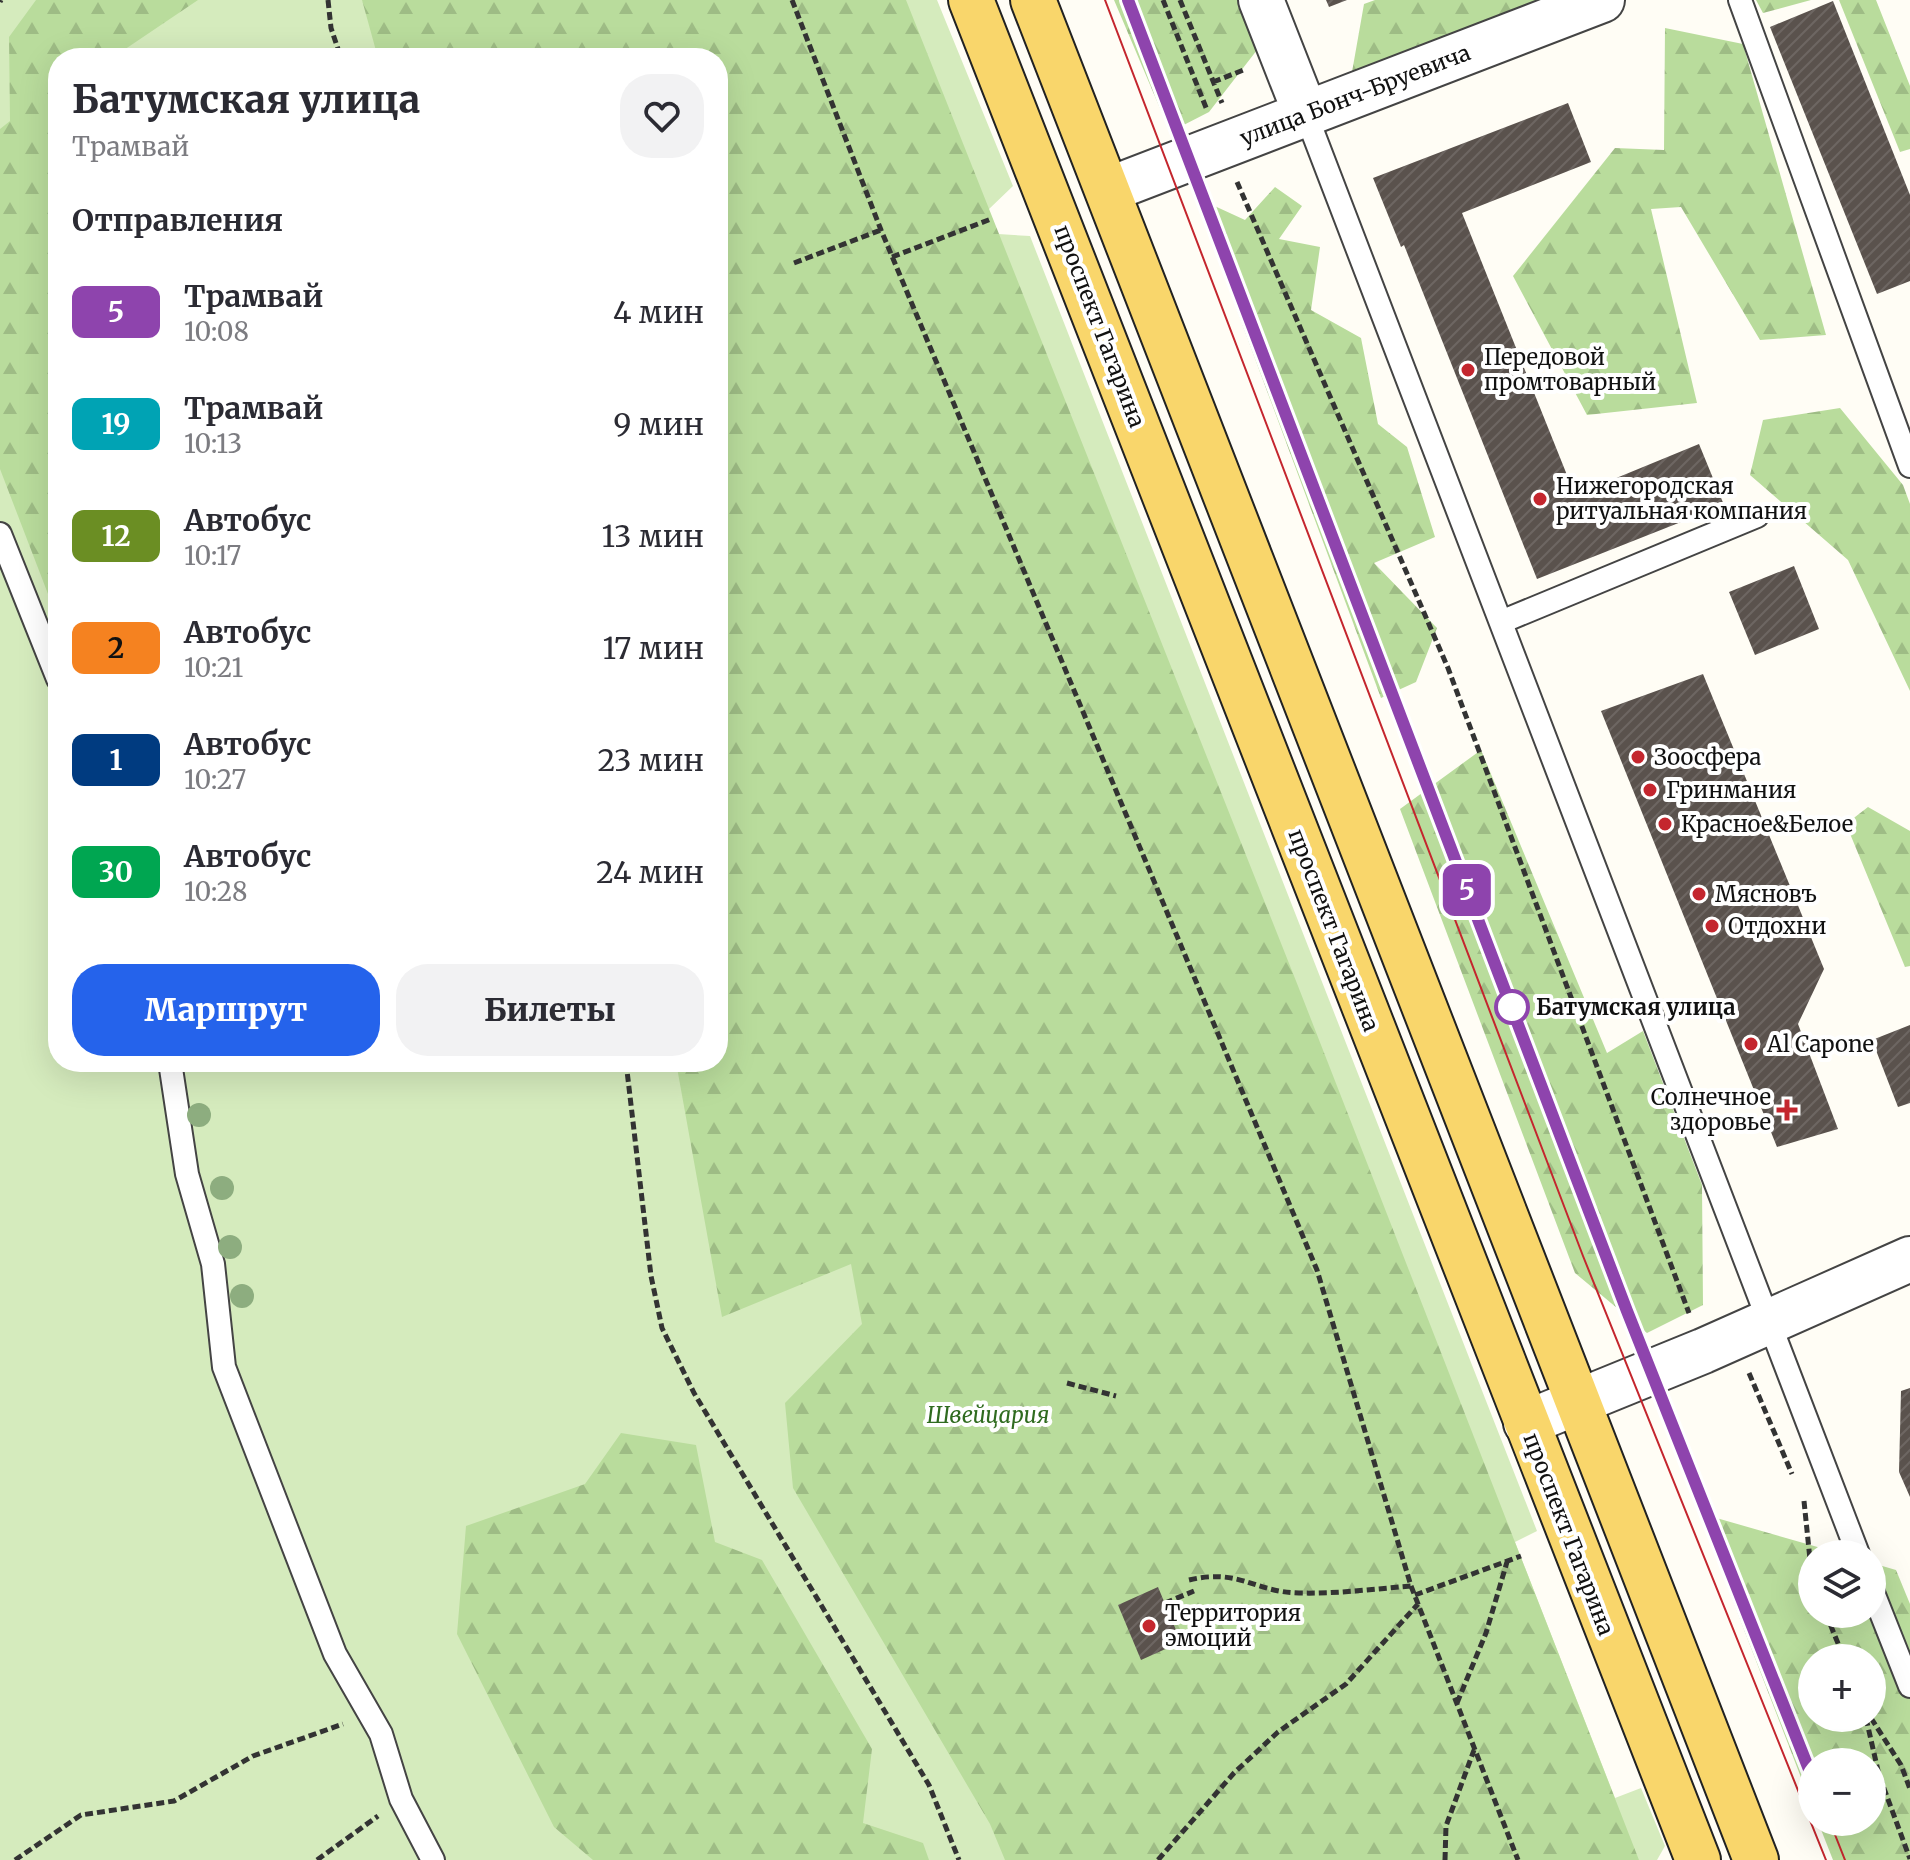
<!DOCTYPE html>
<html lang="ru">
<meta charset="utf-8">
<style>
:root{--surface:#fff;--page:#f2f2f3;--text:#2b2b33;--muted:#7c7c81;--accent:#2563eb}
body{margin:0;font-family:Merriweather,serif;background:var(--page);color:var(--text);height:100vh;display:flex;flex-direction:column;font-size:30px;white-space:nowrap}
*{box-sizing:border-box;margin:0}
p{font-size:26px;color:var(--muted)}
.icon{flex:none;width:44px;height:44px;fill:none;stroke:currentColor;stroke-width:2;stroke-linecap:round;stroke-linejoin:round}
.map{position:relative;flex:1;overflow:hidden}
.drawer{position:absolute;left:48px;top:48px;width:680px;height:1024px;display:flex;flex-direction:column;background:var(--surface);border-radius:32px;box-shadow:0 8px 32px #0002}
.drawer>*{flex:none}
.badge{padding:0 16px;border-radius:12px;font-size:28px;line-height:52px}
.tools{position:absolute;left:1798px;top:1540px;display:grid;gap:16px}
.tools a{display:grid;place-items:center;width:88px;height:88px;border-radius:50%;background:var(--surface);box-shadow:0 8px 32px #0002;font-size:40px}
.map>.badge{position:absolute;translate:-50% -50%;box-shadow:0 0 0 4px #fff}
h2{padding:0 24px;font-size:30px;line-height:72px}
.round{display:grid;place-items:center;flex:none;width:84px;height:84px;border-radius:32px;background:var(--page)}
.head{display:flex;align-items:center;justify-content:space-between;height:136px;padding:0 24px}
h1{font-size:38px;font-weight:800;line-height:60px}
.cta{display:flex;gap:16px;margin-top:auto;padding:16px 24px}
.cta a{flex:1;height:92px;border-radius:32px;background:var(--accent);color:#fff;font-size:32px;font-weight:800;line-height:92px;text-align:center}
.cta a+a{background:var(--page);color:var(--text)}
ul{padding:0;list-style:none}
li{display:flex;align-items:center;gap:24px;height:112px;padding:0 24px}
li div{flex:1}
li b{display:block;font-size:30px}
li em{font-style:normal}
li .badge{min-width:88px;font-weight:700;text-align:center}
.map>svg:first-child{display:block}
.green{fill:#d5ebbd;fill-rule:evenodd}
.forest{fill:url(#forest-firs);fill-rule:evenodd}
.building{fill:url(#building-hatch)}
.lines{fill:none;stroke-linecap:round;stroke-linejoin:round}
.service-casing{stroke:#444;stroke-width:26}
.minor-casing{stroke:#444;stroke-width:48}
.primary-casing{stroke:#222;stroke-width:48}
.path{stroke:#333;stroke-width:5;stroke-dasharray:8 4;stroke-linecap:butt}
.service{stroke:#fff;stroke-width:22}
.minor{stroke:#fff;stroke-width:44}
.primary{stroke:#f9d66b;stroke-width:44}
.tram{stroke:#c4262e;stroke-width:2}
.tree{fill:#8dad7f}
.line-casing{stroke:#fff;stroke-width:18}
.line{stroke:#8e44ad;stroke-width:12}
.poi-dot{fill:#c4262e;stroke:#fff;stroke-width:3}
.stop-dot{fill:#fff;stroke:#8e44ad;stroke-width:4}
.labels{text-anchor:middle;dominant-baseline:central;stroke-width:8;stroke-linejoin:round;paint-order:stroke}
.street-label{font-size:22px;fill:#111;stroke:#fff}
.poi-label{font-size:22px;fill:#111;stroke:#fff;text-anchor:start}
.stop-label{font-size:22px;font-weight:bold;fill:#111;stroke:#fff;text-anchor:start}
.park-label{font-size:22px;font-style:italic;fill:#2f6b1f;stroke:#fff}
</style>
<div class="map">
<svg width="1910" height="1860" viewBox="0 0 1910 1860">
<defs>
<pattern id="forest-firs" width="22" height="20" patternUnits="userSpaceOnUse" patternTransform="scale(2)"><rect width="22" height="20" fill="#b9dc9c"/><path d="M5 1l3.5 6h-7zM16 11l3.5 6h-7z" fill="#9ebc85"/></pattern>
<pattern id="building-hatch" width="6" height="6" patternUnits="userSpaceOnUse" patternTransform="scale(2)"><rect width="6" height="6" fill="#5a524d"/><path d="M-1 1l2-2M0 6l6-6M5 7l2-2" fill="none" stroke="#6d6662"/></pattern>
</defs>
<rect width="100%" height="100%" fill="#fffdf5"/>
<path class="green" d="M0,0H937L1013,186L988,210L998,234L1030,236L1537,1531L1515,1542L1615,1798L1641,1788L1665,1846L1657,1860H0ZM58,58H718V1062H58Z"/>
<path class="forest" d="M36,0H198L112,58H58V620L0,469V129L10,121L9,37Z
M362,0H906L1298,986L1639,1860H1005L990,1824L793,1488L785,1403L862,1324L851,1264L722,1317L676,1062H718V58H378Z
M1114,0H1241L1257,50L1209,112L1170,132Z
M1375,0H1540L1557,39L1377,108L1352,72L1364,4Z
M1756,0H1811L1763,13Z
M1839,0H1876L1910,86V149L1900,152Z
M1665,28L1743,44L1826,335L1760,340L1681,207L1651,209L1697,403L1587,415L1513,276L1615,148L1664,150Z
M1275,187L1302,206L1279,239L1320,247L1311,310L1361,338L1378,424L1407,447L1435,537L1374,563L1437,628L1416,682L1381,698L1195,197L1245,220Z
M1840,408L1903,485L1910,504V691L1848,560L1750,475L1763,420Z
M1481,750L1607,1053L1643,1031L1702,1185L1703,1305L1647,1333L1575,1273L1400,809Z
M1868,807L1910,831V966L1905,967L1846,824Z
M621,1433L696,1445L715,1542L762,1560L872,1749L863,1823L923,1843L929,1860H593L554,1827L457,1634L466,1526L585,1484Z
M1699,1513L1842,1554H1812V1614H1872V1563L1896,1570L1910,1604V1860H1833L1818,1822H1872V1762H1812V1806ZM1812,1658H1872V1718H1812Z"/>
<path class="building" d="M1326,0H1347L1329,7Z
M1833,1L1910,195V281L1877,294L1770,27Z
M1568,103L1591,162L1462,213L1575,495L1699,444L1724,505L1537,579L1404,245L1401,247L1373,178Z
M1794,566L1819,629L1755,655L1729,592Z
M1703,674L1824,969L1798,1024L1838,1129L1777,1147L1601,711Z
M1910,1025V1103L1898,1107L1872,1040Z
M1910,1388V1497L1899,1472L1901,1391Z
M1158,1587L1181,1642L1141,1660L1118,1605Z"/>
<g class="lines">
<defs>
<path id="service" d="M1740,0L1910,466
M1305,112L1858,1554
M0,534L58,679
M1501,622L1757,516
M170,1062L187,1174L213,1264L224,1367L335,1654L381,1734L401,1799L433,1860
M1872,1590L1910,1686"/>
<path id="minor" d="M1261,0L1305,112
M1108,190L1602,0
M1526,1423L1703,1351L1910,1259"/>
<path id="primary" d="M971,0L1698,1860
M1033,0L1756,1860"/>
</defs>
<use href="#service" class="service-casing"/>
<use href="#minor" class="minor-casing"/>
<use href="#primary" class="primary-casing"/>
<path class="path" d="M328,0L331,28L341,58
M792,0L881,230L1317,1270L1411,1586L1518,1860
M1163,0L1207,110
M1180,0L1222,103
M0,2L1,0
M1213,82L1246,69
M1237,182L1448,668L1689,1313
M892,257L991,219
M794,263L881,230
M626,1062L651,1276L662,1328L694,1393L929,1785L959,1860
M1749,1373L1792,1474
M1067,1383L1116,1396
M1804,1501L1812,1579
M1189,1580C1240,1568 1253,1592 1299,1593C1336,1594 1374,1589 1411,1586
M1415,1595L1521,1556
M1165,1603L1194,1591
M1826,1614L1844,1658
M1457,1703L1486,1633L1507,1562
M1866,1718L1879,1775L1910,1859
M1871,1718L1901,1765L1910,1789
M15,1860L81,1815L174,1801L253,1756L343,1724
M317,1860L378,1816
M1158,1860L1234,1773L1278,1732L1346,1684L1418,1604
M1445,1860L1446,1826L1474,1750"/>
<use href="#service" class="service"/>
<use href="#minor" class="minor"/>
<use href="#primary" class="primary"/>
<path class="tram" d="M1105,0L1583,1256L1826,1860
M1128,0L1627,1311L1812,1777
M1830,1822L1845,1860"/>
</g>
<g class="tree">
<circle cx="199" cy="1115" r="12"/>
<circle cx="222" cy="1188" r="12"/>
<circle cx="230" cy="1247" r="12"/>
<circle cx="242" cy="1296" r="12"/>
</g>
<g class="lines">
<defs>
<path id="line" d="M1128,0L1627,1311L1812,1777"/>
</defs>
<use href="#line" class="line-casing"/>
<use href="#line" class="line"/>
</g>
<g class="poi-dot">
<circle cx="1468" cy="370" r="8"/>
<circle cx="1540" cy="499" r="8"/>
<circle cx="1638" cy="757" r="8"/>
<circle cx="1650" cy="790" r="8"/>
<circle cx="1665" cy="824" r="8"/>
<circle cx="1699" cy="894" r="8"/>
<circle cx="1712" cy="926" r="8"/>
<circle cx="1751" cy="1044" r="8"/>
<path d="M1783 1098h8v8h8v8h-8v8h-8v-8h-8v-8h8z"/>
<circle cx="1149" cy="1626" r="8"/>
</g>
<circle class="stop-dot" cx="1512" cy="1007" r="16"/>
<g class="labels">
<g class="street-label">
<text transform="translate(1355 95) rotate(-21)">улица Бонч-Бруевича</text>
<text transform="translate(1100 326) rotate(69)">проспект Гагарина</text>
<text transform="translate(1334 930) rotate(69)">проспект Гагарина</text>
<text transform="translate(1569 1534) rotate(69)">проспект Гагарина</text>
</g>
<g class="poi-label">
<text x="1484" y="357">Передовой<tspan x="1484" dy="25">промтоварный</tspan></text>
<text x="1556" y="486">Нижегородская<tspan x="1556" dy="25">ритуальная компания</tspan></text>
<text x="1654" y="757">Зоосфера</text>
<text x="1666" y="790">Гринмания</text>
<text x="1681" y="824">Красное&amp;Белое</text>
<text x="1715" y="894">Мясновъ</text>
<text x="1728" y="926">Отдохни</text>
<text x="1767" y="1044">Al Capone</text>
<text x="1771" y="1097" text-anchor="end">Солнечное<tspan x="1771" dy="25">здоровье</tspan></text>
<text x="1165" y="1613">Территория<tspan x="1165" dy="25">эмоций</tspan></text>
</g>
<g class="stop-label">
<text x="1536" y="1007">Батумская улица</text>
</g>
<g class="park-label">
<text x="988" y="1415">Швейцария</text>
</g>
</g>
</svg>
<div class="tools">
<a><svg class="icon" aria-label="layers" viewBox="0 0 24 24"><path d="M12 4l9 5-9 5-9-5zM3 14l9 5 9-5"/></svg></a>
<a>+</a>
<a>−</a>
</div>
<b class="badge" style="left:1467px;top:890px;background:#8e44ad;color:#fff">5</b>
<section class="drawer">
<div class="head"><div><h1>Батумская улица</h1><p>Трамвай</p></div><a class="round"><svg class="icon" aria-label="heart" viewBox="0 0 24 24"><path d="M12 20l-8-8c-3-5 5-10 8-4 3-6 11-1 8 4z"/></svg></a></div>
<h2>Отправления</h2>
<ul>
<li><span class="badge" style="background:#8e44ad;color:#fff">5</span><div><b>Трамвай</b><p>10:08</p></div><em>4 мин</em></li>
<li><span class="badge" style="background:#00a3b4;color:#fff">19</span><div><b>Трамвай</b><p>10:13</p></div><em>9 мин</em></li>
<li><span class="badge" style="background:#6b8e23;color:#fff">12</span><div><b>Автобус</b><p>10:17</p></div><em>13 мин</em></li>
<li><span class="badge" style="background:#f58220;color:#111">2</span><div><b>Автобус</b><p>10:21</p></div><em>17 мин</em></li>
<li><span class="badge" style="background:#003b80;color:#fff">1</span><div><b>Автобус</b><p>10:27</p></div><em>23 мин</em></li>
<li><span class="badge" style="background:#00a651;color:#fff">30</span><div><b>Автобус</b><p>10:28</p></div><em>24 мин</em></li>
</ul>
<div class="cta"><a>Маршрут</a><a>Билеты</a></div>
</section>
</div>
